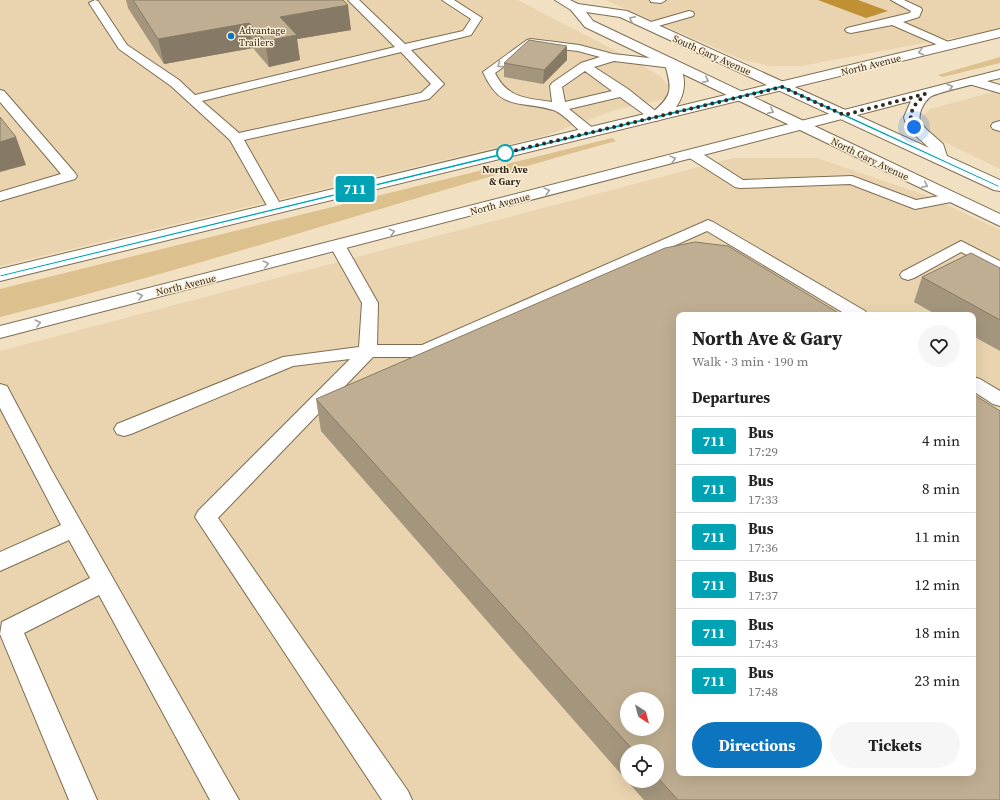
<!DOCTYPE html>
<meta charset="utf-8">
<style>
:root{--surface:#fff;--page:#f6f6f6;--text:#222;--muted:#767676;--line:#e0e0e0;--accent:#0d75c0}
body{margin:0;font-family:"Source Serif 4",serif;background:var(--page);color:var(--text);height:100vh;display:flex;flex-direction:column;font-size:15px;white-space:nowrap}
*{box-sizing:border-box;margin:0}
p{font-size:13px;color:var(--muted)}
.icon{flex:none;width:22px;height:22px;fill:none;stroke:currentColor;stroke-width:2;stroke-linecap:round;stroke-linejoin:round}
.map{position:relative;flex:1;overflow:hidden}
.panel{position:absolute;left:676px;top:312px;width:300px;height:464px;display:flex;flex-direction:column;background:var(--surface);border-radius:8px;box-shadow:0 4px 16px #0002}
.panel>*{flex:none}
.badge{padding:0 8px;border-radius:3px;font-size:14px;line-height:26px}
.needle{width:26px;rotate:144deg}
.buttons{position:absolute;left:620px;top:692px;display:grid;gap:8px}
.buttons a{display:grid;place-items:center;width:44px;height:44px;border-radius:50%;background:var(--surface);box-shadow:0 4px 16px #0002;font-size:20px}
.you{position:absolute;width:20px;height:20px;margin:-10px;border:3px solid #fff;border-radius:50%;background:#1a73e8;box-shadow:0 0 0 6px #1a73e833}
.map>.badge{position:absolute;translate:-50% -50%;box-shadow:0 0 0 2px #fff}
h2{padding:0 16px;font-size:15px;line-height:36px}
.round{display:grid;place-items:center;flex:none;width:42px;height:42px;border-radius:21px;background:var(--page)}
.summary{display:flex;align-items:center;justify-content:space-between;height:68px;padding:0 16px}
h1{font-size:19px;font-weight:700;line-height:30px}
.button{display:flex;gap:8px;margin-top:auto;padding:8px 16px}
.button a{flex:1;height:46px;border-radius:24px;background:var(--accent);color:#fff;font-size:16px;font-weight:700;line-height:46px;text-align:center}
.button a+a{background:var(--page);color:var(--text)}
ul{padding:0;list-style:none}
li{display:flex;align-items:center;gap:12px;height:48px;padding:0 16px;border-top:1px solid var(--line)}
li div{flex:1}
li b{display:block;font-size:15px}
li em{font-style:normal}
li .badge{min-width:44px;font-weight:700;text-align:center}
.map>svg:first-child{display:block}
.built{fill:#ead4af;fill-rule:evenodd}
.green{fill:#dcc08e}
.water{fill:#bf9034}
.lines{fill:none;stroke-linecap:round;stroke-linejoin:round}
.lane-casing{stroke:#7d6d52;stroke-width:2}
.secondary-casing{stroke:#7d6d52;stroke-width:2}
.primary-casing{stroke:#7d6d52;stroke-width:2}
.lane{fill:#fff;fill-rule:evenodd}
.secondary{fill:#fff;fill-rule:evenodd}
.primary{fill:#fff;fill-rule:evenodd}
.wall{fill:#a4967d}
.shaded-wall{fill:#867a66}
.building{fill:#bfae91;stroke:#867a66;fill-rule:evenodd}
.oneway{stroke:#a3a09b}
.line{fill:#00a3b4;stroke:#fff}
.walk{stroke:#322b20;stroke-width:4;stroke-dasharray:0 7.2}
.poi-dot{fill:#0d75c0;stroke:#fceed5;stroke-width:1.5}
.stop-dot{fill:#fff;stroke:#00a3b4;stroke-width:2}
.labels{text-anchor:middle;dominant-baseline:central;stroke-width:3;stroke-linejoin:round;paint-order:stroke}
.far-poi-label{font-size:10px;fill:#322b20;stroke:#fceed5;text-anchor:start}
.far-street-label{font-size:10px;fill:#322b20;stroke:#fceed5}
.far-stop-label{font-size:10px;font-weight:bold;fill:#322b20;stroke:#fceed5}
</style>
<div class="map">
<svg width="1000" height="800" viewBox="0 0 1000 800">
<rect width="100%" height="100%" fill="#f2e0c2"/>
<path class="built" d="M0,0H518L639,63L661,77L669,87L665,99L615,110L544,136L0,266Z
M605,0H1000V29L801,66H771L743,60Z
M1000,90V169L938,139L924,129L921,118L930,109Z
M733,158H817L928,196L1000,230V800H0V351ZM679,315H973V773H679ZM627,699H657V729H627ZM627,751H657V781H627Z"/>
<path class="green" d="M1000,57V63L943,77L938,75Z
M612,138L616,141C410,197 207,265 0,317V289Z"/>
<path class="water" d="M818,0H858L888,11L866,18Z"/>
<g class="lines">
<defs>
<path id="lane" d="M95,0L98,1L127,45L179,80L195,95L395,47L348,0H359L405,44L463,31L471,19L442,0H454L482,18L471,35L411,50L444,84L429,99L244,140L283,209L281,212H271L269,209L230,140L171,86L119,49L89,3ZM401,52L431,84L421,93L239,133L202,101Z
M650,0H666L661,3L651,2Z
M891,0H904L921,8L922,10L919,17L903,22L953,44L955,46L953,48H945L892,25L851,33L847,32L845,30L847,28L910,13L911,11Z
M689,11L693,12L694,14L693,16L648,29L643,26L644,24Z
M531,39L579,45L613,54L676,61L678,64L676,67L672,68L614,61L594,67L628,89L663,117L657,121L652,120L620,97L569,109L594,129L596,132L594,135H584C577,129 562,112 553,110C519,100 501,112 483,72L527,40ZM533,46L578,51L600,57L581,63L552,83L550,86L552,102C526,98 508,99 495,73ZM585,71L612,91L565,102L562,87Z
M973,77L1000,85V93L969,84L967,81L969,78Z
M0,90L4,91L75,173L77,176L75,179L0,201V192L61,174L0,102Z
M1000,121V131L993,129L991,126L993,123Z
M693,150L698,151L743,180L852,176L916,200L951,194L956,195L958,198L956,201L915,209L850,184L740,188L735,187L688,157L686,154L688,151Z
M708,220L713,222L865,311L868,315H847L707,231L431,355L425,357H373L218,518L408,791L412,800H382L195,517L198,511L350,359L293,366L131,434L124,436L117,434L114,429L117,424L283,357L359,347L362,303L330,246L332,243H344L378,303L377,345H422Z
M961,241L1000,261V272L961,252L914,278L908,280L902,278L900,275L902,272Z
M973,377L980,379L1000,391V406L993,404L973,391Z
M0,384L7,386L9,390L52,471L239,800H210L99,595L24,633L97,800H69L0,634L2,622L90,578L69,540L0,571V552L61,525L0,408Z"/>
<path id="secondary" d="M555,0H570L578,4L627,11L1000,180V191L994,190L620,17L586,12L593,21L1000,214V226L585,27L571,10Z"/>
<path id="primary" d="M1000,29V37L0,281V269L653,112C673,95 672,89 665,64L667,61H677C687,76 686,93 676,107Z
M1000,70V78C988,81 937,92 930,97C923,103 918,113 920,122L926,129L943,144L948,159L946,162L940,164L934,162C931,158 932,151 928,147C919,137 907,132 904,117L911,101L0,338V326Z"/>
</defs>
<use href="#lane" class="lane-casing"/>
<use href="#secondary" class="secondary-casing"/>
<use href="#primary" class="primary-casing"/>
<use href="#lane" class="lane"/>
<use href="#secondary" class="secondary"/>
<use href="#primary" class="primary"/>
</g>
<path class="wall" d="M126,0H343L351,30L297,39L300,60L269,67L253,48L164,64L128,8Z
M567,60L543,84L504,77V63Z
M1000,268V351L973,336V315H937L914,302L922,277Z
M316,399L1000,800H644L627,781H657V751H627V781L321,431Z"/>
<path class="shaded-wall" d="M348,5L351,30L297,39L300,60L269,67L265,41L280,17Z
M249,23L253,48L164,64L158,39Z
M567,46V60L543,84L544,70Z
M16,137L26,165L0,172V142Z"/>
<path class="building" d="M133,0H343L348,5L280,17L297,35L265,41L249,23L158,39Z
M529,40L567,46L544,70L504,63Z
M0,117L16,137L0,142Z
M695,242L728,246L842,315H679V773H973V394L1000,411V800H678L657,777V751H634L316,399L665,248ZM627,699H657V729H627Z
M971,253L1000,268V320L922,277Z"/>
<defs><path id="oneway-chevron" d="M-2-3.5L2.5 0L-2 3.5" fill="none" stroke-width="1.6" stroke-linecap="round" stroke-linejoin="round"/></defs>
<g class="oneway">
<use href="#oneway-chevron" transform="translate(632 19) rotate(-155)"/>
<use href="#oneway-chevron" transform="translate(921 52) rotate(166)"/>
<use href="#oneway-chevron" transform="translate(500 65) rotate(144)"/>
<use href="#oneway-chevron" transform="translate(706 80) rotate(25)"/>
<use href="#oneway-chevron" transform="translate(950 87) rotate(-16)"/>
<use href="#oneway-chevron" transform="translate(771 111) rotate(26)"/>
<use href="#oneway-chevron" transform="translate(673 159) rotate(-15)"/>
<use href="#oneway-chevron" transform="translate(925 185) rotate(26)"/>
<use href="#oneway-chevron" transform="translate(547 191) rotate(-15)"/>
<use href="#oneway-chevron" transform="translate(392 232) rotate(-15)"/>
<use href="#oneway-chevron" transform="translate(266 264) rotate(-14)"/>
<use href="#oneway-chevron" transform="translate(140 296) rotate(-14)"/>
<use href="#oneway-chevron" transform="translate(38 323) rotate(-14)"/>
</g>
<path class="line" d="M782,85L1000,186L998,187L782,88L0,277V275Z"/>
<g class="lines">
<path class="walk" d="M505,153L500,154L782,87L844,115L925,94L915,105L910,115L914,127"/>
</g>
<circle class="poi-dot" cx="231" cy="36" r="4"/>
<circle class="stop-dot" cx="505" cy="153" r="8"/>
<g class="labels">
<g class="far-poi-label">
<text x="239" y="30">Advantage<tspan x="239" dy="12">Trailers</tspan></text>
</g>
<g class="far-street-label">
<text transform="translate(712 55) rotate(24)">South Gary Avenue</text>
<text transform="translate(871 65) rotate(-14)">North Avenue</text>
<text transform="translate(870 159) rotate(26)">North Gary Avenue</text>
<text transform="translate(500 204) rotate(-15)">North Avenue</text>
<text transform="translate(186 285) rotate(-14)">North Avenue</text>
</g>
<g class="far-stop-label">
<text x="505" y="169">North Ave<tspan x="505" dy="12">&amp; Gary</tspan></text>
</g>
</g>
</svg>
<div class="buttons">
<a><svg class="needle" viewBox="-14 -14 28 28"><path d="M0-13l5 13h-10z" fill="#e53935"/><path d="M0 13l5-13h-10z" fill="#767676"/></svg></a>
<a><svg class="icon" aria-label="locate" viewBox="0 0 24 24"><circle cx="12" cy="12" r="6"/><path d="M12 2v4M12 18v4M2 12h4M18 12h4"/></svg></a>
</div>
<div class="you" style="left:914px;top:127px"></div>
<b class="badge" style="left:355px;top:189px;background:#00a3b4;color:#fff">711</b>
<section class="panel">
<div class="summary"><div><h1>North Ave &amp; Gary</h1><p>Walk · 3 min · 190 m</p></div><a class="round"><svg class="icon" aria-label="heart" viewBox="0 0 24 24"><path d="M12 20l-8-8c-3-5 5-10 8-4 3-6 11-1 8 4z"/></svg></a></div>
<h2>Departures</h2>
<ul>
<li><span class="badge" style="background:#00a3b4;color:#fff">711</span><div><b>Bus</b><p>17:29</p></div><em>4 min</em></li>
<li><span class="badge" style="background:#00a3b4;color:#fff">711</span><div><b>Bus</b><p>17:33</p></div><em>8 min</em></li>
<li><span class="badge" style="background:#00a3b4;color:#fff">711</span><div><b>Bus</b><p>17:36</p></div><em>11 min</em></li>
<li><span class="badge" style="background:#00a3b4;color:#fff">711</span><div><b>Bus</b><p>17:37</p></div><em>12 min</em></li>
<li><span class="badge" style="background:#00a3b4;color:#fff">711</span><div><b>Bus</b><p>17:43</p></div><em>18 min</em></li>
<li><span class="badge" style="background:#00a3b4;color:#fff">711</span><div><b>Bus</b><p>17:48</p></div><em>23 min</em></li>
</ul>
<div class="button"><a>Directions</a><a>Tickets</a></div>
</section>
</div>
